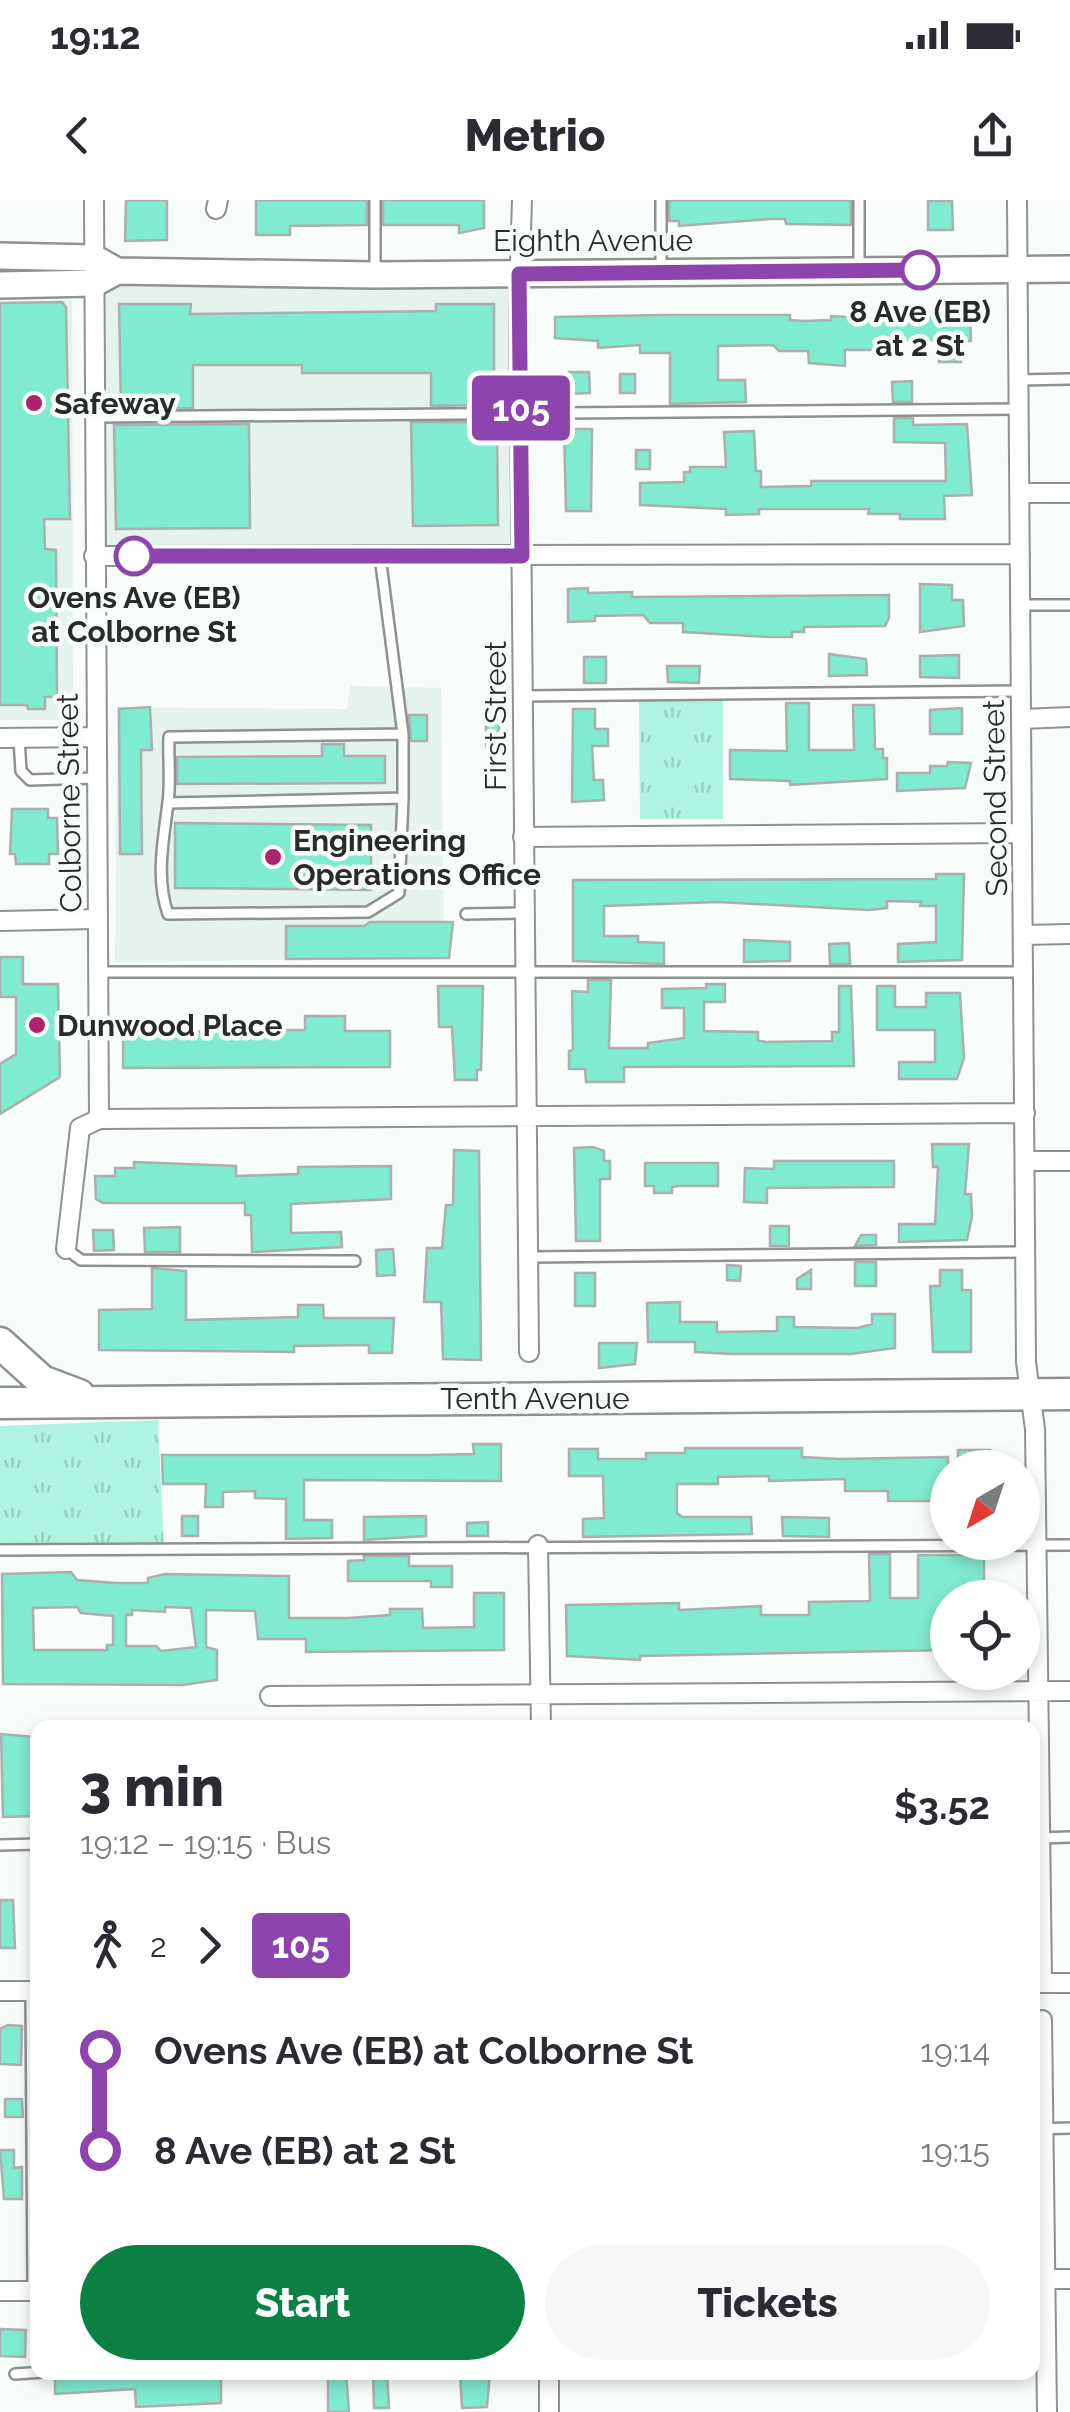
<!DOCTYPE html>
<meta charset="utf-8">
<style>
:root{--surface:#fff;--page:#f7f7f7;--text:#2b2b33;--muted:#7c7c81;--accent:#0b8043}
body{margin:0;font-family:Raleway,sans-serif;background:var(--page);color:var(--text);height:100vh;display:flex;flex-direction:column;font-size:38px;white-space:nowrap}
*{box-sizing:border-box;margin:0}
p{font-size:32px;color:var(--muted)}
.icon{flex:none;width:55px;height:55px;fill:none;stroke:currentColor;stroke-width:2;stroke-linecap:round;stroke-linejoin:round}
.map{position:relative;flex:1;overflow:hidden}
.details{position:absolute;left:30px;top:1520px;width:1010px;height:660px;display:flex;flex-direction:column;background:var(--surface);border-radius:20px;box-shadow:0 5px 15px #0003}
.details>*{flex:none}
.badge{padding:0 20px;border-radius:8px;font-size:35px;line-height:65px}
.needle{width:65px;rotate:219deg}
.controls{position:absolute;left:930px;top:1250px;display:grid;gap:20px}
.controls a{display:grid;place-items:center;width:110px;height:110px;border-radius:50%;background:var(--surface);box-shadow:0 5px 15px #0003;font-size:50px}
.map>.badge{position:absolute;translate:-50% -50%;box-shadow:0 0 0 5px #fff}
.legs{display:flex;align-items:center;gap:15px;height:110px;padding:0 50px;font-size:32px}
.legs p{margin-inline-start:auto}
.summary{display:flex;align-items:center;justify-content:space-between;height:170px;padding:0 50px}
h1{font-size:55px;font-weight:800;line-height:75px}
.cta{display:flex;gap:20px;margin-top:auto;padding:20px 50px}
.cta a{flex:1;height:115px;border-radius:60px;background:var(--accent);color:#fff;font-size:40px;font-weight:800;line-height:115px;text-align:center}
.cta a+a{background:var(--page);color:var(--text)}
ul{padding:0 50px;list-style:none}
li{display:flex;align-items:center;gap:35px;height:100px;font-size:38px}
li i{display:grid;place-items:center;width:15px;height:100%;margin:0 12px;background:currentColor}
li i::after{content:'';width:25px;height:25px;margin:-12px;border:8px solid;border-radius:50%;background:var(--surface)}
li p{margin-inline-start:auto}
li:first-child i{background:linear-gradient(#0000 50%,currentColor 0)}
li:last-child i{background:linear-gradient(currentColor 50%,#0000 0)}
.status{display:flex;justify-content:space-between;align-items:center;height:70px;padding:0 50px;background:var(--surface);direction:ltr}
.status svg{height:28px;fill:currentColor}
header{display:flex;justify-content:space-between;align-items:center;height:130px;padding:0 50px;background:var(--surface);font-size:45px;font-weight:800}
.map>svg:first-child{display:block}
.built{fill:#e5f2ee}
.grass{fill:url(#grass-tufts)}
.building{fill:#7febcf;stroke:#abafae;stroke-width:2.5;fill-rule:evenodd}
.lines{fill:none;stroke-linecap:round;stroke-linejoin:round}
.lane-casing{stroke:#8e9291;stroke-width:14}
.street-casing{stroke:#8e9291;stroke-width:22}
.secondary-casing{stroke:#8e9291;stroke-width:30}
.primary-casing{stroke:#8e9291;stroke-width:35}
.lane{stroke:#fff;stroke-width:9}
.street{stroke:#fff;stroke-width:18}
.secondary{stroke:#fff;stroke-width:25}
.primary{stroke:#fff;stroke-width:30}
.line-1-casing{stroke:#fff;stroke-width:22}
.line-1{stroke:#8e44ad;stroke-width:15}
.stop-1-dot{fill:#fff;stroke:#8e44ad;stroke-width:5}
.poi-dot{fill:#ac2469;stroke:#f8fdfb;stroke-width:4}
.labels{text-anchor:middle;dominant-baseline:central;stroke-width:9;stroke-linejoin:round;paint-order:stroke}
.street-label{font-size:30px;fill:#292a2a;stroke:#f8fdfb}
.stop-label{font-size:30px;font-weight:bold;fill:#292a2a;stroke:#f8fdfb}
.poi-label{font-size:30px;font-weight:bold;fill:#292a2a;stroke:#f8fdfb;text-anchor:start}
</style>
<div class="status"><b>19:12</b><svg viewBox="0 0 49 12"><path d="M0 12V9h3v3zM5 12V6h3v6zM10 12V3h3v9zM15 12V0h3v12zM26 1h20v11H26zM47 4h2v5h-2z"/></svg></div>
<header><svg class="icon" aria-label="back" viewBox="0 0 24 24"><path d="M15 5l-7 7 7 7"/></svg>Metrio<svg class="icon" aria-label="share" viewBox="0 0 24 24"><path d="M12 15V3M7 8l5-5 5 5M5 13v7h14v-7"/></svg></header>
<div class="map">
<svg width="1070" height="2212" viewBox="0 0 1070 2212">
<defs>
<pattern id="grass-tufts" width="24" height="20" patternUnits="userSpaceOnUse" patternTransform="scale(2.5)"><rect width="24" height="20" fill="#aff4e0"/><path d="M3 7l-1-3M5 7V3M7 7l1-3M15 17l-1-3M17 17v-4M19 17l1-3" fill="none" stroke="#97d1c0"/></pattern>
</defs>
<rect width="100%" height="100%" fill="#f8fdfb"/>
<path class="built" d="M513,80L515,345L102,346L100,82Z
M72,100L73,520H0V102Z
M350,486L441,488L444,758L115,762L117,507L347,509Z"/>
<path class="grass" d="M639,500H723V619H640Z
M158,1220L164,1348L0,1350V1226Z"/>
<path class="building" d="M126,0H167V40L125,41Z
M256,0H367V25L290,26V35H256Z
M383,0H484V28L459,33V25H383Z
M669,0H851V25L786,24L785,19H771L679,26V21H669Z
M928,1H952L953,30H928Z
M62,102L66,107L70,319H44L45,349L56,350L57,497H45V509H28L27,505H0V103Z
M119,104H191L190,114L436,111V104H494V205L431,206V173H302V165H193V208L121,209Z
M662,115H790V120L804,121L831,120V116L900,120V116H970L971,141H964L961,162H939V140L890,141V150H845V166L809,163L808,151H779L773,145L718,146V180H745L746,202L670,204V153H640V145L598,148V141L555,138V117Z
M569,172H589L590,193L570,194Z
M620,174H635V193H620Z
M912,181V202H893L892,182Z
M894,218H913V225L967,224L972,295L944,296L945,319H900V314H868L869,309H759V314L726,315V309L640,305V283L684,282V272H690V267H726L724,232L754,231L756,271H761V287L811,286V281H946L945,243L894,242Z
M411,222H497L498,325L413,326Z
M249,224L250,328L116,329L114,225Z
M564,229H592L591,311H566Z
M636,250H650V269H636Z
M920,384L952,385V400H963L964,426L920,432Z
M588,388V393L632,392V397L889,395V418L885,426L804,427V432H792V437H770L683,432V423H650L643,415L595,416V421L568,422V389Z
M829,454L866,459L867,475L829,476Z
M959,455V478L920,477V456Z
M584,457H606V483H584Z
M667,466H700L699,483L668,482Z
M786,503H809V550H854L853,505H874L875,549H883V558H887V579L790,585V581L730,579V550L787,551Z
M150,507L152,550H141L142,654H120L119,509Z
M962,508V534H930V510Z
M573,509H595V529H608V546H592L594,580H603L604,600L572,602Z
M409,515H427V541H411Z
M486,524H499V547H486Z
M322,544H344V556H385V583L177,584V557L322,556Z
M948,562L971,563L965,588L897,591V573H930V566H947Z
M12,609H48V618H57L58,654H49V664H16L15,654H10Z
M175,623L371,625V690L175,688Z
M936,674H964L962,760L898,762V744L936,742V706H920L921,702L887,701V708L868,710L718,702L604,706V736H638V742L664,743V764L573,761V680L936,679Z
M370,722H453L449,758L286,759V726H364Z
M744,740L790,742V761L744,762Z
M849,743L850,764H830L829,744Z
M0,757H23V784H58L60,877L0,914V864L16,854V797H0Z
M588,780H611L609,848H648V843L684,838V808H662V789L706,788V784H725V802H704V831L758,832V840L766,842L832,841V832H839V786H851L854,866L624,867V882H586L585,869H569V851L573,850L572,791L588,792Z
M438,786H483L481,870H477V880H455L452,827H439Z
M877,786H895V807H926V793H960L964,858L957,879H899V862H935V830H877Z
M305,816H345V831H390V867L123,868V833L216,831V823H234V830H305Z
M932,944H969L965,994H971L972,1017L967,1040L899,1042V1024H935L938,967H933Z
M593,947L604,951V961H610V979H600V1041H576L574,948Z
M454,950L479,951L481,1160L443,1159L441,1102H424L427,1048H442L446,1005H453Z
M774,961H894V987L767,988V1003L744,1002L745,968L774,969Z
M134,962L236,966V976L298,974V967L391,966V999L291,1004V1033L341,1032L342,1047L252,1052L251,1015H245V1003H103L96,999L95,976H115V968H134Z
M645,963H718V986H679L672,987V993H654V986H645Z
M770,1026H789V1046H770Z
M180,1027V1052H145L144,1028Z
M93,1030H113L114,1050L94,1051Z
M861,1035H876V1045L855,1046Z
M393,1049L395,1075L377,1076L376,1050Z
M855,1062H876V1086H855Z
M727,1065L741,1066L740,1081L727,1080Z
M152,1068L186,1071V1120L298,1117V1105H323L324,1118H394L392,1153H369V1145L294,1146V1152L99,1150V1110L152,1109Z
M811,1070V1089H797V1079Z
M940,1070H962V1090H971V1152H933L930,1086H940Z
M575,1073H595V1106H575Z
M680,1102V1122H717V1132L777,1131V1117H794V1127L858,1128L872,1124V1114H895V1148L851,1154H732L695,1152V1142H648L647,1103Z
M599,1143H637L635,1164L599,1168Z
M473,1244H501V1281L304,1280V1320H332V1338L286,1339V1299L255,1298V1291L223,1292V1307H205L206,1284H163L162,1255H430L474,1254Z
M685,1248H802V1257L840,1259L948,1257V1301H888V1291H845V1279L769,1281V1276L718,1277V1284H677V1313L682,1317H751L752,1334L583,1337V1319L604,1318L603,1276H569V1249H598V1259H646V1253H685Z
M958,1250H990V1268H958Z
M182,1316H198V1336H182Z
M426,1316V1336L364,1340V1317Z
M782,1317L829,1318V1337L783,1336Z
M488,1322V1336H467V1323Z
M869,1354H890V1398H918V1355H984V1398H948V1450L640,1456V1460L567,1456L566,1405L679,1403V1410L761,1406V1415H809V1402L870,1401Z
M364,1356H409V1366H452V1387H431V1381H348V1361L364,1360Z
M71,1372L77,1380L116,1383H148V1378L165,1374L289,1376V1418H348L390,1415V1409H422L423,1428L474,1427V1393H504V1450L306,1452V1439H258L255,1411L206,1410V1447L217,1450V1480L183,1485L3,1484L2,1374ZM77,1407L81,1413L113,1416V1445H107V1450H34L33,1408ZM165,1407L191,1408L196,1447L161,1451L156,1446H126V1415H132V1410L165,1412Z
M1,1534L34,1537L35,1616L3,1617Z
M0,1700H13L15,1748H0Z
M8,1825L22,1826L21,1865L0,1864V1829Z
M5,1899H22L23,1917H5Z
M0,1950H14V1968L22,1967V1999H4Z
M0,2129L26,2130L25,2157L0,2156Z
M55,2172H221V2203L136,2207L135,2189L55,2194Z
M328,2172H346L349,2212H328Z
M373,2172H387L389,2208H374Z
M460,2172H490L487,2207L462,2208Z"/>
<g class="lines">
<defs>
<path id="lane" d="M375,0V72
M859,67V0
M661,72V0
M1018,180L1070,179
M96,217L1019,209
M380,356L403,534V598
M1021,405H1070
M524,496L1021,491
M19,538L21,571L30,580L96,578
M168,603L403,598L399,693L368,712L168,714C155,677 164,638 168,602C171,581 168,558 169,537L403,534
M466,714L525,713
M100,772H1023
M66,1049L81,1060L355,1061
M529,1057L1026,1052
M0,1350L1070,1345
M1040,1638L1070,1637
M0,1645L38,1644
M31,1791L33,2091
M1032,1929L1070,1928
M15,2174L44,2172"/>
<path id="street" d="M522,0L519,96L529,1152
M1017,0L1026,1162L1035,1229L1042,1783
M216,9L218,0
M1020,293H1070
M94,356L1020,354
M1022,519L1070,517
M0,538L95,537
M523,637L1022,633
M0,721L97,719
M1024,735L1070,734
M99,919L1025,913
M1026,961H1070
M66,1049L80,928L99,919L94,0
M538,1345L541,1528
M270,1496L1070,1491
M1032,1783H1070
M0,1791H38
M1042,1820L1047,2212
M1032,2079H1070
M0,2091H38
M549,2172V2212"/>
<path id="secondary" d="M0,56L94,58L117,71L375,75L1070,69
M0,85L95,83L117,71"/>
<path id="primary" d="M0,1143L42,1181L79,1195
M0,1203L1070,1194"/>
</defs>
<use href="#lane" class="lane-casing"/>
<use href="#street" class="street-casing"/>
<use href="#secondary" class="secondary-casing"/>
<use href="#primary" class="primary-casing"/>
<use href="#lane" class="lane"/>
<use href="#street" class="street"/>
<use href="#secondary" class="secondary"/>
<use href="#primary" class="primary"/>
</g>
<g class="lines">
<defs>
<path id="line-1" d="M134,356H522L519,74L920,70"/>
</defs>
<use href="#line-1" class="line-1-casing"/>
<use href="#line-1" class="line-1"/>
</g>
<g class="stop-1-dot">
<circle cx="920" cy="70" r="18"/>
<circle cx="134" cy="356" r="18"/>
</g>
<g class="poi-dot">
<circle cx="34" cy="203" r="10"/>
<circle cx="273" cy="657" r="10"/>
<circle cx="37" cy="825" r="10"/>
</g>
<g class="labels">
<g class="street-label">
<text x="593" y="40">Eighth Avenue</text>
<text transform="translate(495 516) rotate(-90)">First Street</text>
<text transform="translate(995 598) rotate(-91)">Second Street</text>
<text transform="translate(69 603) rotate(-91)">Colborne Street</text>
<text x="535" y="1198">Tenth Avenue</text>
</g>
<g class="stop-label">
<text x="920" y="111">8 Ave (EB)<tspan x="920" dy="34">at 2 St</tspan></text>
<text x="134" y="397">Ovens Ave (EB)<tspan x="134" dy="34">at Colborne St</tspan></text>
</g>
<g class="poi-label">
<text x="54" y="203">Safeway</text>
<text x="293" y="640">Engineering<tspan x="293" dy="34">Operations Office</tspan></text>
<text x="57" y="825">Dunwood Place</text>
</g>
</g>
</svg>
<div class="controls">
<a><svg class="needle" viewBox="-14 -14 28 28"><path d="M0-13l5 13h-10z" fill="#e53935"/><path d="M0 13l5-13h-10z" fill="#7c7c81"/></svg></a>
<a><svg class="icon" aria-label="locate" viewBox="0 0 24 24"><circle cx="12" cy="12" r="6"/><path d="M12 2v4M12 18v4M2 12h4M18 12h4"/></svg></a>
</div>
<b class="badge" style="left:521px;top:208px;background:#8e44ad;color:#fff">105</b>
<section class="details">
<div class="summary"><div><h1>3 min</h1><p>19:12 – 19:15 · Bus</p></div><b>$3.52</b></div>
<div class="legs"><svg class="icon" aria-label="walk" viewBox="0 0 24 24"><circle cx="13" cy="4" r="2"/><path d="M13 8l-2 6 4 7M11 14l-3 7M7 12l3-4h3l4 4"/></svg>2<svg class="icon" aria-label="forward" viewBox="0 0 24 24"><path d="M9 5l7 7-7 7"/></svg><b class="badge" style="background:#8e44ad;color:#fff">105</b></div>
<ul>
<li><i style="color:#8e44ad"></i><b>Ovens Ave (EB) at Colborne St</b><p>19:14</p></li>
<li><i style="color:#8e44ad"></i><b>8 Ave (EB) at 2 St</b><p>19:15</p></li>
</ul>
<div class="cta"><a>Start</a><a>Tickets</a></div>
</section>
</div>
